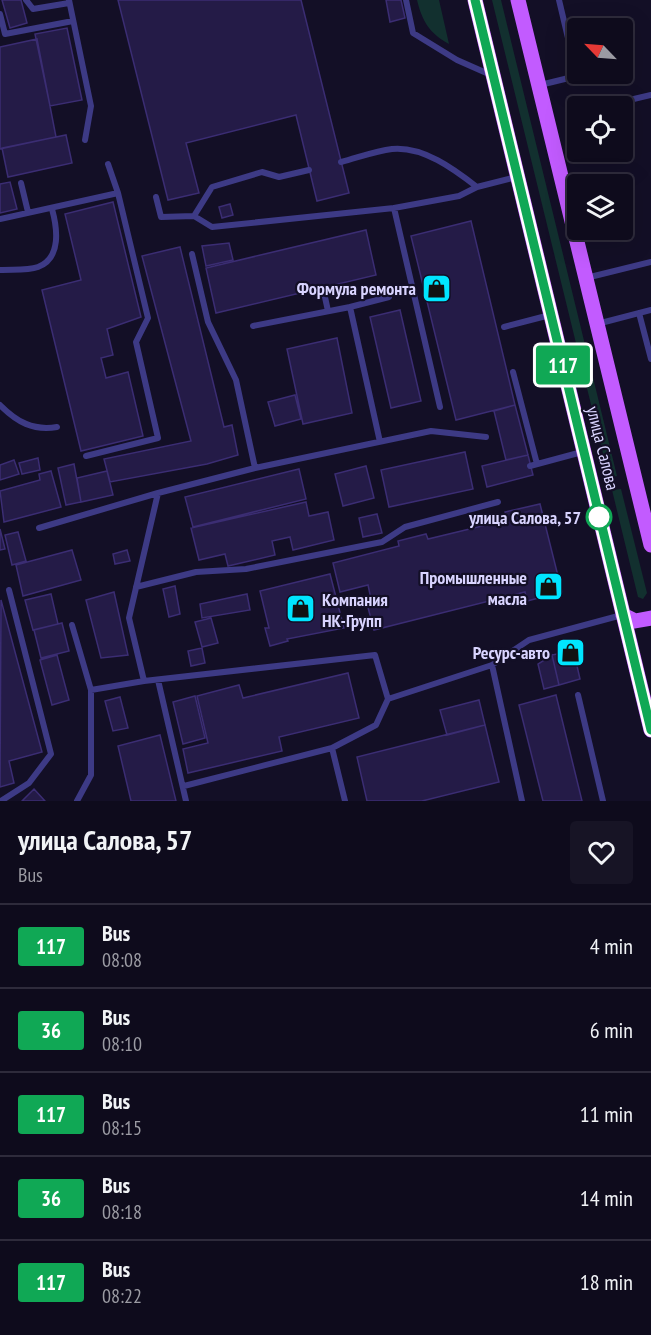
<!DOCTYPE html>
<meta charset="utf-8">
<style>
:root{--surface:#0e0b1c;--page:#171425;--text:#f1f3f6;--muted:#9b9ba3;--line:#2e2b3b}
body{margin:0;font-family:"PT Sans Narrow",sans-serif;background:var(--page);color:var(--text);height:100vh;display:flex;flex-direction:column;font-size:22px;white-space:nowrap}
*{box-sizing:border-box;margin:0}
p{font-size:20px;color:var(--muted)}
.icon{flex:none;width:33px;height:33px;fill:none;stroke:currentColor;stroke-width:2;stroke-linecap:round;stroke-linejoin:round}
.map{position:relative;height:801px;overflow:hidden}
.drawer{display:flex;flex-direction:column;background:var(--surface);flex:1}
.drawer>*{flex:none}
.badge{padding:0 12px;border-radius:4px;font-size:21px;line-height:39px}
.needle{width:39px;rotate:295deg}
.tools{position:absolute;left:567px;top:18px;display:grid;gap:12px}
.tools a{display:grid;place-items:center;width:66px;height:66px;border-radius:6px;background:var(--surface);box-shadow:0 6px 24px #0002,0 0 0 2px var(--line);font-size:30px}
.map>.badge{position:absolute;translate:-50% -50%;box-shadow:0 0 0 3px #fff}
.round{display:grid;place-items:center;flex:none;width:63px;height:63px;border-radius:6px;background:var(--page)}
.overview{display:flex;align-items:center;justify-content:space-between;height:102px;padding:0 18px}
h1{font-size:28px;font-weight:700;line-height:45px}
ul{padding:0;list-style:none}
li{display:flex;align-items:center;gap:18px;height:84px;padding:0 18px;border-top:2px solid var(--line)}
li div{flex:1}
li b{display:block;font-size:22px}
li em{font-style:normal}
li .badge{min-width:66px;font-weight:700;text-align:center}
.map>svg:first-child{display:block}
.green{fill:#12302f}
.building{fill:#241b47;stroke:#3b2d73;stroke-width:1.5}
.lines{fill:none;stroke-linecap:round;stroke-linejoin:round}
.lane{stroke:#3d3a85;stroke-width:6}
.primary{stroke:#c25bff;stroke-width:15}
.line-casing{stroke:#fff;stroke-width:14}
.line{stroke:#10a855;stroke-width:9}
.stop-dot{fill:#fff;stroke:#10a855;stroke-width:3}
.labels{text-anchor:middle;dominant-baseline:central;stroke-width:4.5;stroke-linejoin:round;paint-order:stroke}
.poi-label{font-size:18px;font-weight:bold;fill:#d9d4ff;stroke:#130f26;text-anchor:end}
.street-label{font-size:18px;fill:#d9d4ff;stroke:#130f26}
.stop-label{font-size:18px;font-weight:bold;fill:#d9d4ff;stroke:#130f26;text-anchor:end}
</style>
<div class="map">
<svg width="651" height="801" viewBox="0 0 651 801">
<rect width="100%" height="100%" fill="#130f26"/>
<path class="green" d="M417,0H439L449,44C430,34 422,21 417,0Z
M492,0H501L617,476L609,478Z
M621,489L647,593L643,599L638,597L612,490Z"/>
<path class="building" d="M2,0H21L27,23L10,28Z
M118,0H301L349,193L317,201L296,115L186,143L199,193L168,200Z
M386,0H401L405,18L390,22Z
M67,28L82,100L50,106L35,34Z
M37,39L56,137L0,149V47Z
M66,135L72,163L8,177L2,148Z
M10,182L17,209L0,213V184Z
M113,202L141,317L107,329L113,355L101,358L106,378L128,372L143,436L81,451L42,290L81,280L65,214Z
M230,204L233,215L222,218L219,207Z
M471,221L515,405L456,420L411,236Z
M366,230L376,275L216,313L206,268Z
M229,243L233,260L206,266L202,246Z
M180,247L224,427L232,425L238,455L207,464L110,482L104,459L191,441L142,256Z
M400,310L421,401L391,408L370,317Z
M337,338L352,413L303,424L287,349Z
M295,395L301,419L275,426L268,402Z
M515,405L528,455L506,460L494,411Z
M465,452L473,489L389,507L381,470Z
M528,455L533,475L487,487L482,466Z
M38,458L40,470L22,474L19,463Z
M14,460L19,474L0,480V465Z
M74,464L81,502L66,505L58,468Z
M366,466L374,498L343,506L335,474Z
M299,469L306,499L193,527L185,497Z
M51,471L61,507L4,522L0,491L40,480L39,474Z
M107,471L113,495L81,502L77,478Z
M306,502L309,516L328,512L334,540L293,550L290,537L272,541L275,555L228,566L225,554L199,560L191,528Z
M540,504L562,592L527,601L525,592L374,630L366,600L371,599L368,585L340,592L333,563L399,546L398,541L426,534L428,539L507,520L505,512Z
M377,514L382,533L363,537L359,518Z
M0,529L5,549L0,550Z
M18,532L26,561L12,565L5,535Z
M72,550L81,580L23,596L16,565Z
M127,550L130,561L115,564L113,554Z
M330,574L344,628L287,639L288,641L270,646L265,628H269L260,591Z
M175,586L180,614L169,617L163,589Z
M114,592L128,655L101,658L86,600Z
M51,594L58,624L33,630L25,600Z
M247,594L250,610L202,618L200,604Z
M1,600L42,752L9,761L14,783L0,787Z
M211,618L218,643L202,647L195,622Z
M62,623L69,651L41,658L34,630Z
M572,644L580,679L559,685L552,655L562,653L560,647Z
M202,648L205,663L191,666L188,651Z
M57,655L69,700L52,705L40,660Z
M552,655L559,685L544,689L538,664Z
M348,673L359,718L279,737L282,751L188,773L183,749L208,743L197,696L239,685L243,698Z
M556,695L582,801H543L519,705Z
M195,696L205,738L183,744L173,702Z
M120,697L128,728L113,731L105,701Z
M479,700L485,725L447,735L440,710Z
M485,725L499,782L422,801H367L357,757Z
M160,735L176,801H131L118,746Z
M34,789L45,801H22Z"/>
<g class="lines">
<path class="lane" d="M26,0L33,9L69,3
M69,0L91,106L85,140
M406,0L413,33L457,60L491,75
M0,14L5,34L73,21
M540,85L577,76L559,0
M604,106L651,95
M341,162C357,158 375,151 392,149C423,146 454,169 477,187L516,177
M21,183L28,212
M156,197L161,217L194,216L212,227L394,208L459,196L477,187
M394,208L440,407
M194,216L212,187L262,172L279,177L309,170
M0,219L118,193
M192,254L208,322L236,380L255,468
M0,270C11,269 27,271 38,267C62,258 57,227 52,209
M586,278L651,262
M323,288L328,311
M350,307L389,297
M639,313L651,359
M597,324L651,310
M253,326L350,307L380,442
M504,327L550,315
M513,372L537,464
M0,405C17,422 33,431 57,427
M486,437L431,431L255,468L158,493L129,618L144,681L375,655L388,699L492,665L529,640L622,615
M86,456L158,438L136,342L148,318L118,193L108,164
M530,466L582,452
M39,528L158,493
M136,587L196,572L246,569L382,542L405,527L498,502
M72,625L91,690
M492,665L522,801
M158,680L186,801
M578,695L603,801
M332,748L345,801
M184,786L332,748L376,725L388,699
M1,801L29,783L51,754L9,590
M77,801L91,775V690L144,681"/>
<path class="primary" d="M475,0L651,730
M518,0L651,545
M623,615L635,621L651,618"/>
</g>
<g class="lines">
<defs>
<path id="line" d="M475,0L651,730"/>
</defs>
<use href="#line" class="line-casing"/>
<use href="#line" class="line"/>
</g>
<defs>
<symbol id="shop-square" viewBox="-11 -11 22 22"><rect x="-9" y="-9" width="18" height="18" rx="4" fill="#00e5ff" stroke="#130f26"/><path d="M-5-2.5h2.3a2.7 3.5 0 0 1 5.4 0H5L5.5 6h-11ZM-1.5-2.5h3a1.5 2.3 0 0 0-3 0Z" fill="#111"/></symbol>
</defs>
<g fill-rule="evenodd">
<use href="#shop-square" x="420" y="272" width="33" height="33"/>
<use href="#shop-square" x="532" y="570" width="33" height="33"/>
<use href="#shop-square" x="284" y="592" width="33" height="33"/>
<use href="#shop-square" x="554" y="636" width="33" height="33"/>
</g>
<circle class="stop-dot" cx="599" cy="517" r="12"/>
<g class="labels">
<g class="poi-label">
<text x="416" y="288">Формула ремонта</text>
<text x="527" y="577">Промышленные<tspan x="527" dy="21">масла</tspan></text>
<text x="322" y="599" text-anchor="start">Компания<tspan x="322" dy="21">НК-Групп</tspan></text>
<text x="550" y="652">Ресурс-авто</text>
</g>
<g class="street-label">
<text transform="translate(603 448) rotate(76)">улица Салова</text>
</g>
<g class="stop-label">
<text x="581" y="517">улица Салова, 57</text>
</g>
</g>
</svg>
<div class="tools">
<a><svg class="needle" viewBox="-14 -14 28 28"><path d="M0-13l5 13h-10z" fill="#e53935"/><path d="M0 13l5-13h-10z" fill="#9b9ba3"/></svg></a>
<a><svg class="icon" aria-label="locate" viewBox="0 0 24 24"><circle cx="12" cy="12" r="6"/><path d="M12 2v4M12 18v4M2 12h4M18 12h4"/></svg></a>
<a><svg class="icon" aria-label="layers" viewBox="0 0 24 24"><path d="M12 4l9 5-9 5-9-5zM3 14l9 5 9-5"/></svg></a>
</div>
<b class="badge" style="left:563px;top:365px;background:#10a855;color:#fff">117</b>
</div>
<section class="drawer">
<div class="overview"><div><h1>улица Салова, 57</h1><p>Bus</p></div><a class="round"><svg class="icon" aria-label="heart" viewBox="0 0 24 24"><path d="M12 20l-8-8c-3-5 5-10 8-4 3-6 11-1 8 4z"/></svg></a></div>
<ul>
<li><span class="badge" style="background:#10a855;color:#fff">117</span><div><b>Bus</b><p>08:08</p></div><em>4 min</em></li>
<li><span class="badge" style="background:#10a855;color:#fff">36</span><div><b>Bus</b><p>08:10</p></div><em>6 min</em></li>
<li><span class="badge" style="background:#10a855;color:#fff">117</span><div><b>Bus</b><p>08:15</p></div><em>11 min</em></li>
<li><span class="badge" style="background:#10a855;color:#fff">36</span><div><b>Bus</b><p>08:18</p></div><em>14 min</em></li>
<li><span class="badge" style="background:#10a855;color:#fff">117</span><div><b>Bus</b><p>08:22</p></div><em>18 min</em></li>
</ul>
</section>
